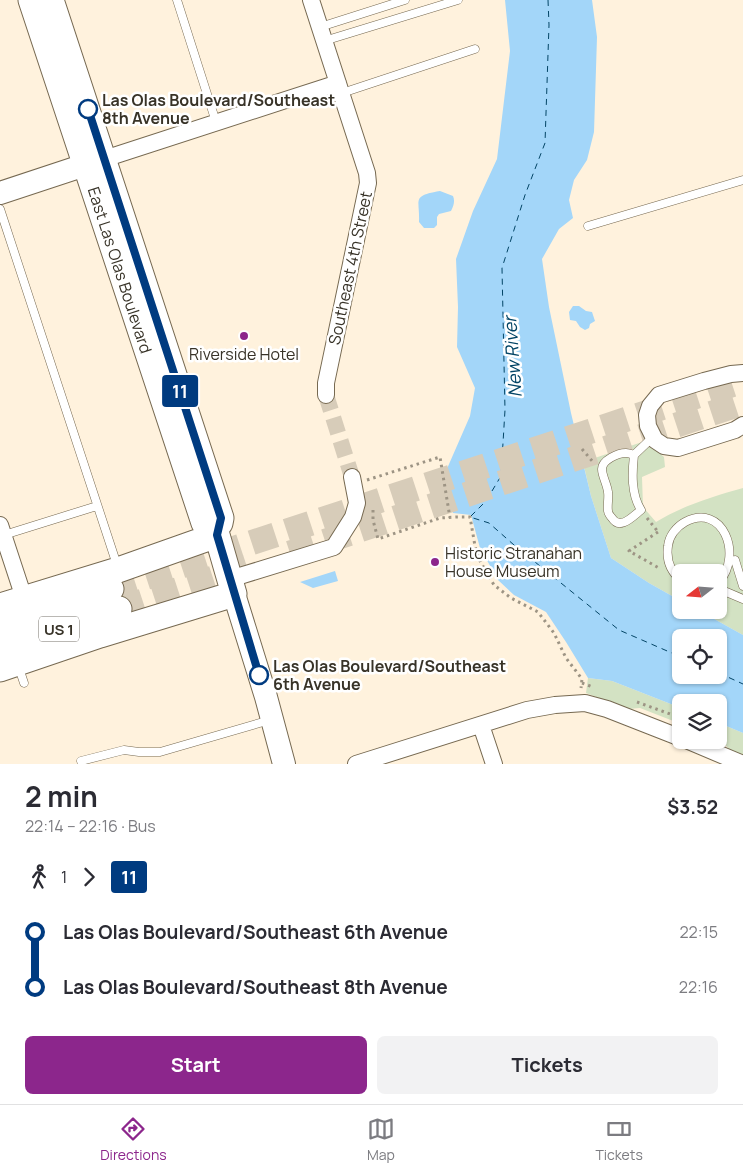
<!DOCTYPE html>
<meta charset="utf-8">
<style>
:root{--surface:#fff;--page:#f2f2f3;--text:#2b2b33;--muted:#7c7c81;--line:#e1e1e2;--accent:#8c268c}
body{margin:0;font-family:Manrope,sans-serif;background:var(--page);color:var(--text);height:100vh;display:flex;flex-direction:column;font-size:19px;white-space:nowrap}
*{box-sizing:border-box;margin:0}
p{font-size:16px;color:var(--muted)}
.icon{flex:none;width:28px;height:28px;fill:none;stroke:currentColor;stroke-width:2;stroke-linecap:round;stroke-linejoin:round}
.map{position:relative;height:764px;overflow:hidden}
.panel{display:flex;flex-direction:column;background:var(--surface);flex:1}
.panel>*{flex:none}
.badge{padding:0 10px;border-radius:4px;font-size:18px;line-height:32px}
.needle{width:32px;rotate:253deg}
.fabs{position:absolute;left:672px;top:564px;display:grid;gap:10px}
.fabs a{display:grid;place-items:center;width:55px;height:55px;border-radius:8px;background:var(--surface);box-shadow:0 1px 4px #0004;font-size:25px}
.map>.badge{position:absolute;translate:-50% -50%;box-shadow:0 0 0 2px #fff}
.legs{display:flex;align-items:center;gap:8px;height:55px;padding:0 25px;font-size:16px}
.legs p{margin-inline-start:auto}
.headline{display:flex;align-items:center;justify-content:space-between;height:85px;padding:0 25px}
h1{font-size:28px;font-weight:700;line-height:38px}
.primary-button{display:flex;gap:10px;margin-top:auto;padding:10px 25px}
.primary-button a{flex:1;height:58px;border-radius:8px;background:var(--accent);color:#fff;font-size:20px;font-weight:700;line-height:58px;text-align:center}
.primary-button a+a{background:var(--page);color:var(--text)}
ul{padding:0 25px;list-style:none}
li{display:flex;align-items:center;gap:18px;height:55px;font-size:19px}
li i{display:grid;place-items:center;width:8px;height:100%;margin:0 6px;background:currentColor}
li i::after{content:'';width:12px;height:12px;margin:-6px;border:4px solid;border-radius:50%;background:var(--surface)}
li p{margin-inline-start:auto}
li:first-child i{background:linear-gradient(#0000 50%,currentColor 0)}
li:last-child i{background:linear-gradient(currentColor 50%,#0000 0)}
.tabs{display:flex;justify-content:space-around;align-items:center;height:70px;border-top:1px solid var(--line);background:var(--surface);font-size:14px;color:var(--muted)}
.tabs a{display:grid;justify-items:center;gap:2px}
.tabs .on{color:var(--accent)}
.map>svg:first-child{display:block}
.green{fill:#d3e2c3}
.water{fill:#a3d6f9;fill-rule:evenodd}
.lines{fill:none;stroke-linecap:round;stroke-linejoin:round}
.ferry{stroke:#034566;stroke-width:1;stroke-dasharray:6 5;stroke-linecap:butt}
.street-tunnel{stroke:#d7ccb9;stroke-width:16;stroke-dasharray:16 8;stroke-linecap:butt}
.primary-tunnel{stroke:#d7ccb9;stroke-width:25;stroke-dasharray:25 12;stroke-linecap:butt}
.lane-casing{stroke:#766951;stroke-width:9}
.street-casing{stroke:#766951;stroke-width:18}
.secondary-casing{stroke:#766951;stroke-width:24}
.primary-casing{stroke:#766951;stroke-width:27}
.path{stroke:#9d9484;stroke-width:3;stroke-dasharray:2.5 4;stroke-linecap:butt}
.lane{stroke:#fff;stroke-width:8}
.street{stroke:#fff;stroke-width:16}
.secondary{stroke:#fff;stroke-width:22}
.primary{stroke:#fff;stroke-width:25}
.line-1-casing{stroke:#fff;stroke-width:11}
.line-1{stroke:#003b80;stroke-width:8}
.stop-1-dot{fill:#fff;stroke:#003b80;stroke-width:2.5}
.poi-dot{fill:#8c268c;stroke:#fff;stroke-width:2}
.labels{text-anchor:middle;dominant-baseline:central;stroke-width:5;stroke-linejoin:round;paint-order:stroke}
.shield{fill:#fff;stroke:#747068;stroke-width:1}
.shield-label{font-size:15px;font-weight:bold;fill:#383328}
.stop-label{font-size:16px;font-weight:bold;fill:#383328;stroke:#fff;text-anchor:start}
.street-label{font-size:16px;fill:#383328;stroke:#fff}
.poi-label{font-size:16px;fill:#383328;stroke:#fff}
.water-label{font-size:18px;font-style:italic;fill:#034566;stroke:#fff}
</style>
<div class="map">
<svg width="743" height="764" viewBox="0 0 743 764">
<rect width="100%" height="100%" fill="#fff2dd"/>
<path class="green" d="M645,441L664,457L665,467L642,477L643,507L656,522C682,506 714,496 743,488V635L698,610H719V572H681V601L649,583L611,558L591,496L583,462Z
M588,678L612,681L681,708V724L640,708L628,709L586,693Z
M719,723L743,733V755L729,749L722,741L719,740Z"/>
<path class="water" d="M505,0H592L597,37L594,132L587,160L574,180L569,200L573,218L559,229L542,259L549,307L571,413L591,496L611,558L649,583L681,601V610H698L743,635V733L719,723V702H681V708L612,681L588,678L566,642L546,612L514,595L498,580L480,548L471,515L453,513L446,471L470,416L475,388L457,347L458,307L456,259L473,211L497,159L510,51ZM681,638H719V675H681Z
M440,191L453,196C455,201 454,205 451,211L439,214L437,217V225L434,228H424L419,222C420,199 411,196 440,191Z
M573,306H579L586,311L592,312L595,321L590,324L589,328L585,330L580,327L576,321L570,320L569,312Z
M335,571L338,581L313,588L300,582Z"/>
<g class="lines">
<path class="ferry" d="M548,0L549,25L545,143L525,195L502,268L505,410L501,476L486,501L470,517L489,523L514,545L619,630L681,657
M719,673L743,684"/>
<path class="street-tunnel" d="M326,395L352,477"/>
<path class="primary-tunnel" d="M290,553L743,403
M111,589L743,381
M119,609L247,567"/>
<defs>
<path id="lane" d="M177,0L216,122
M320,27L405,0
M324,41L458,0
M342,93L475,49
M0,209L118,568
M588,226L743,180
M634,455C631,454 629,453 626,453C618,453 602,460 602,469C602,476 607,484 608,492C609,498 607,505 608,511C608,513 611,517 612,518C620,531 633,516 641,510C631,494 632,473 634,455L653,437
M4,535L97,506
M735,560L743,586
M681,580C671,572 666,560 668,546C669,536 676,527 685,522C723,502 743,555 719,582
M719,590L724,591L743,599
M18,665L24,683
M81,761L124,750L139,752H160L270,720"/>
<path id="street" d="M311,0L367,173L368,183L326,383V395
M104,159L338,83
M743,373L731,374L704,381L659,395L650,406L647,415L648,426L655,440L664,446L678,448L735,430L743,425
M0,525L24,598
M230,579L334,547L353,517L357,503L352,477
M481,725L494,764
M686,740L743,764
M356,764L527,710L555,705L585,703L607,709L681,738"/>
<path id="secondary" d="M0,193L103,159
M234,594L266,697L284,764"/>
<path id="primary" d="M51,0L221,518L220,523
M0,606L118,570L217,535
M0,626L111,589
M0,648L119,609
M0,669L100,635L234,594L217,535L204,523L31,0"/>
</defs>
<use href="#lane" class="lane-casing"/>
<use href="#street" class="street-casing"/>
<use href="#secondary" class="secondary-casing"/>
<use href="#primary" class="primary-casing"/>
<path class="path" d="M582,449L593,462
M367,480L440,457L450,518
M373,510V520L378,539L440,518L457,517H470L475,546L480,561L494,585L511,598L538,612L554,633L566,658L582,679L581,688
M647,518L659,533
M658,532L629,551L659,568
M582,683L593,687
M637,702L681,718"/>
<use href="#lane" class="lane"/>
<use href="#street" class="street"/>
<use href="#secondary" class="secondary"/>
<use href="#primary" class="primary"/>
</g>
<g class="lines">
<defs>
<path id="line-1" d="M88,109L221,518L217,535L259,675"/>
</defs>
<use href="#line-1" class="line-1-casing"/>
<use href="#line-1" class="line-1"/>
</g>
<g class="stop-1-dot">
<circle cx="88" cy="109" r="9"/>
<circle cx="259" cy="675" r="9"/>
</g>
<g class="poi-dot">
<circle cx="244" cy="336" r="5"/>
<circle cx="435" cy="562" r="5"/>
</g>
<g class="labels">
<rect class="shield" x="39" y="616.5" width="40" height="25" rx="4"/>
<g class="shield-label">
<text x="59" y="629">US 1</text>
</g>
<g class="stop-label">
<text x="102" y="100">Las Olas Boulevard/Southeast<tspan x="102" dy="18">8th Avenue</tspan></text>
<text x="273" y="666">Las Olas Boulevard/Southeast<tspan x="273" dy="18">6th Avenue</tspan></text>
</g>
<g class="street-label">
<text transform="translate(350 268) rotate(-78)">Southeast 4th Street</text>
<text transform="translate(120 270) rotate(72)">East Las Olas Boulevard</text>
</g>
<g class="poi-label">
<text x="244" y="354">Riverside Hotel</text>
<text x="445" y="553" text-anchor="start">Historic Stranahan<tspan x="445" dy="18">House Museum</tspan></text>
</g>
<g class="water-label">
<text transform="translate(512 357) rotate(-94)">New River</text>
</g>
</g>
</svg>
<div class="fabs">
<a><svg class="needle" viewBox="-14 -14 28 28"><path d="M0-13l5 13h-10z" fill="#e53935"/><path d="M0 13l5-13h-10z" fill="#7c7c81"/></svg></a>
<a><svg class="icon" aria-label="locate" viewBox="0 0 24 24"><circle cx="12" cy="12" r="6"/><path d="M12 2v4M12 18v4M2 12h4M18 12h4"/></svg></a>
<a><svg class="icon" aria-label="layers" viewBox="0 0 24 24"><path d="M12 4l9 5-9 5-9-5zM3 14l9 5 9-5"/></svg></a>
</div>
<b class="badge" style="left:180px;top:391px;background:#003b80;color:#fff">11</b>
</div>
<section class="panel">
<div class="headline"><div><h1>2 min</h1><p>22:14 – 22:16 · Bus</p></div><b>$3.52</b></div>
<div class="legs"><svg class="icon" aria-label="walk" viewBox="0 0 24 24"><circle cx="13" cy="4" r="2"/><path d="M13 8l-2 6 4 7M11 14l-3 7M7 12l3-4h3l4 4"/></svg>1<svg class="icon" aria-label="forward" viewBox="0 0 24 24"><path d="M9 5l7 7-7 7"/></svg><b class="badge" style="background:#003b80;color:#fff">11</b></div>
<ul>
<li><i style="color:#003b80"></i><b>Las Olas Boulevard/Southeast 6th Avenue</b><p>22:15</p></li>
<li><i style="color:#003b80"></i><b>Las Olas Boulevard/Southeast 8th Avenue</b><p>22:16</p></li>
</ul>
<div class="primary-button"><a>Start</a><a>Tickets</a></div>
</section>
<nav class="tabs">
<a class="on"><svg class="icon" aria-label="directions" viewBox="0 0 24 24"><path d="M12 3l9 9-9 9-9-9zM9 14v-3h6M13 9l2 2-2 2"/></svg>Directions</a>
<a><svg class="icon" aria-label="map" viewBox="0 0 24 24"><path d="M3 6l6-2 6 2 6-2v14l-6 2-6-2-6 2zM9 4v14M15 6v14"/></svg>Map</a>
<a><svg class="icon" aria-label="tickets" viewBox="0 0 24 24"><path d="M3 7h18v10H3zM15 7v10"/></svg>Tickets</a>
</nav>
